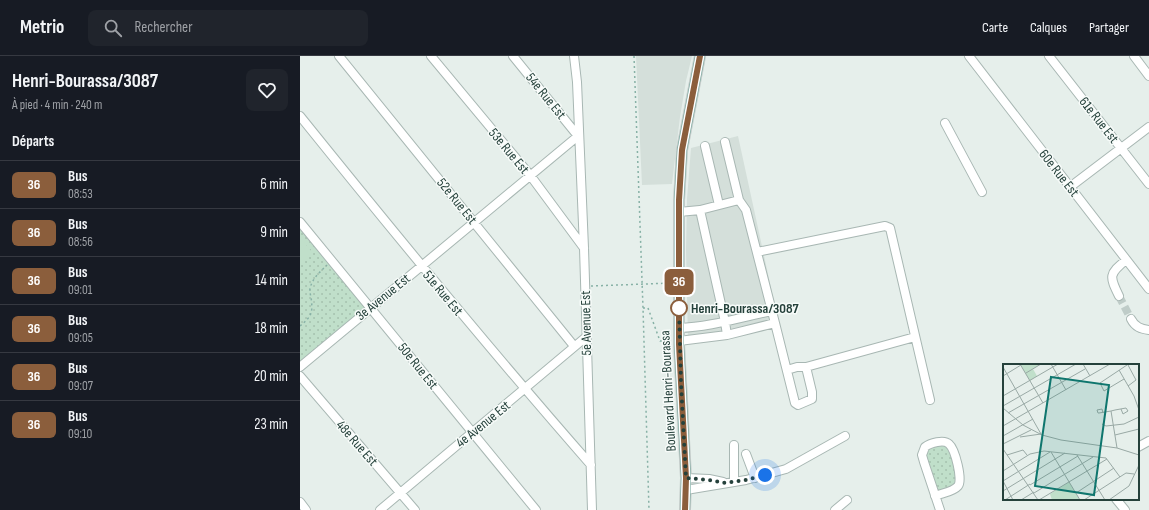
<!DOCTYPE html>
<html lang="fr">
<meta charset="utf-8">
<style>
:root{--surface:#171b24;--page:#20242c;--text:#f1f3f6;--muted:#9ea1a6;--line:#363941}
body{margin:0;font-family:"Sofia Sans Condensed",sans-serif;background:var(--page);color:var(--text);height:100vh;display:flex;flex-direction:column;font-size:15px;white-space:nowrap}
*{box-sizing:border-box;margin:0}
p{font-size:13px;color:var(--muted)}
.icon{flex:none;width:22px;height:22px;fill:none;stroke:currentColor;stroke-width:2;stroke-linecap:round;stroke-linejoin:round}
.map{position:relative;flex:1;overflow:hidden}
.drawer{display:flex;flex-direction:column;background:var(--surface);width:300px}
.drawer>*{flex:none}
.badge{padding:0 8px;border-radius:6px;font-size:14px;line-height:26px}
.you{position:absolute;width:20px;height:20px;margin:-10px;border:3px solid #fff;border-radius:50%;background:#1a73e8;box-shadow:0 0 0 6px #1a73e833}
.map>.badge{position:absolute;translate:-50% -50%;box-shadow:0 0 0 2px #fff}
h2{padding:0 12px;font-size:15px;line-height:36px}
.round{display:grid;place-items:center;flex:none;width:42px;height:42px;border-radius:8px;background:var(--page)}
.headline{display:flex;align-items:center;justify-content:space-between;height:68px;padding:0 12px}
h1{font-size:19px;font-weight:700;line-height:30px}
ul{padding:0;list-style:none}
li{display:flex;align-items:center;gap:12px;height:48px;padding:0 12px;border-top:1px solid var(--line)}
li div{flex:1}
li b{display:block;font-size:15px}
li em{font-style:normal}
li .badge{min-width:44px;font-weight:700;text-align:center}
header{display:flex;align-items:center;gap:24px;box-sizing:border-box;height:56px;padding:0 20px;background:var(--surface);border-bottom:1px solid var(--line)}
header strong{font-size:19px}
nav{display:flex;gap:22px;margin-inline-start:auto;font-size:14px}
.search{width:280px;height:36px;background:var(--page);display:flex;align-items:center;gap:10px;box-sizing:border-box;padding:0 14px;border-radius:8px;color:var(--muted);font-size:15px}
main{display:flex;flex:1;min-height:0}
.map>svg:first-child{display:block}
.built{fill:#d4dfda}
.grass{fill:url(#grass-dots)}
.pitch{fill:#c0dfca}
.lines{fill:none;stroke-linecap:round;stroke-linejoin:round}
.minor-tunnel{stroke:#bfccc8;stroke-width:8;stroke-dasharray:8 4;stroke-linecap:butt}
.minor-casing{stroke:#a8b7b3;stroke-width:10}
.major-casing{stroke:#c2cac8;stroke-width:12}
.path{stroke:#87b1a6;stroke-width:1.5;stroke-dasharray:2 3;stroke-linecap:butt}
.minor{stroke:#fff;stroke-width:8}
.major{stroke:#6ca398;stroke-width:10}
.line-casing{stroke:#fff;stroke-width:9}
.line{stroke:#8b5e3c;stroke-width:6}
.walk{stroke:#25413b;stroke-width:4;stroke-dasharray:0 7.2}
.stop-dot{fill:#fff;stroke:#8b5e3c;stroke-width:2}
.labels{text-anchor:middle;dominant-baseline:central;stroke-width:3;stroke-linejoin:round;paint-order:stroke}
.street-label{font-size:14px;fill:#25413b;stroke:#f7fbf9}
.stop-label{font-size:14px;font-weight:bold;fill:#25413b;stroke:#f7fbf9;text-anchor:start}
.inset-road{fill:none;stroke:#99a9a5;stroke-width:1}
.view{fill:#0f766e;fill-opacity:0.15;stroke:#0f766e;stroke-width:2}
.inset-edge{fill:none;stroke:#25413b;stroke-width:2}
</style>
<header>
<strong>Metrio</strong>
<div class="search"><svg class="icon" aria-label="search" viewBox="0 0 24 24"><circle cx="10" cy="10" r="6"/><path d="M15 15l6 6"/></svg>Rechercher</div>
<nav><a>Carte</a><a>Calques</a><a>Partager</a></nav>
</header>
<main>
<section class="drawer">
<div class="headline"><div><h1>Henri-Bourassa/3087</h1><p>À pied · 4 min · 240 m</p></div><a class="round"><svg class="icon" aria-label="heart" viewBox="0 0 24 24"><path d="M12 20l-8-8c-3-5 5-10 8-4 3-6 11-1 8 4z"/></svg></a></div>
<h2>Départs</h2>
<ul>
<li><span class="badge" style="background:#8b5e3c;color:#fff">36</span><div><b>Bus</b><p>08:53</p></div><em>6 min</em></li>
<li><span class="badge" style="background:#8b5e3c;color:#fff">36</span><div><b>Bus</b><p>08:56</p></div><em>9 min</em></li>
<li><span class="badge" style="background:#8b5e3c;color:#fff">36</span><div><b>Bus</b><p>09:01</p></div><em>14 min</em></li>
<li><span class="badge" style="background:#8b5e3c;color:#fff">36</span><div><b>Bus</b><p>09:05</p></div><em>18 min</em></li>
<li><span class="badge" style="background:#8b5e3c;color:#fff">36</span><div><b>Bus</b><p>09:07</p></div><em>20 min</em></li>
<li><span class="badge" style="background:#8b5e3c;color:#fff">36</span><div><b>Bus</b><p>09:10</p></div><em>23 min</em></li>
</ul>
</section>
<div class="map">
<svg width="849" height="454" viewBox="0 0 849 454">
<defs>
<pattern id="grass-dots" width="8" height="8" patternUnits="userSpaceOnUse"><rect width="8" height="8" fill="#c0dfca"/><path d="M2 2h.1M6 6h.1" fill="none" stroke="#a5c1ae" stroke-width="1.8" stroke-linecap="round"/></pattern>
</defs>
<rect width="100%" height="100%" fill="#e6efeb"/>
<path class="built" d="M336,0H392L386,25L380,61L372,128L342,129Z
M438,80L478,264L418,282L388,285L386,194L387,143L391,92Z"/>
<path class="grass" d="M0,166L70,252L0,311Z
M649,388L660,425L635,440L623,394L625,391Z"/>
<path class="pitch" d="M0,181L12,196L0,206Z"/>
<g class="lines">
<path class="minor-tunnel" d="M819,240L831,263"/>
<defs>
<path id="minor" d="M39,0L274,290
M131,0L230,119L284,192
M213,0L278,80
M274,0L277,26L284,192L292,454
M669,0L849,233
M749,0L849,128
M834,0L849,20
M0,60C95,178 191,295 291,409
M645,67L682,136
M405,90L419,149
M770,131L849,71
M439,144L446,154L475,267
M400,154L439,144L425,86
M379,156L400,154L425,266L427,279
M0,166L236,454
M457,196L585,170L590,172L630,344
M819,240C809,220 809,218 826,204
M831,263C835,271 841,273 849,274
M379,272C411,271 441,261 472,255
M379,285L427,279L475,267L495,347L498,349L512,343V336L506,311H497L487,314
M0,311L278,80
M506,311L615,281
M0,320L115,454
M434,389V426
M838,391L849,385
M446,398L455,422
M386,422L409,423L423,426
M386,434L446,424L486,413L545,380
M635,440C642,437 653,436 658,430C663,424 655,393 649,388C644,383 630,387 625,391L622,399L624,406L640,454
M816,443L825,454
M0,446L6,454
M80,454L286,281
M535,454L547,444"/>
<path id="major" d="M385,454L386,422L379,288V144L382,94L400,0"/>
</defs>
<use href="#minor" class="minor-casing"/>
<use href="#major" class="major-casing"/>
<path class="path" d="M334,0L343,252L349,454
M291,230L372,227
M343,252H348L360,285H370
M0,270C12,260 13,257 11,241C10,237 9,233 11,229C14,221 21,215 27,209"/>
<use href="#minor" class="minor"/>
<use href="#major" class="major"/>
</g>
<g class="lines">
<defs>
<path id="line" d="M385,454L386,422L379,288V144L382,94L400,0"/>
</defs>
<use href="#line" class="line-casing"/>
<use href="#line" class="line"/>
<path class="walk" d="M379,252L381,327L386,422L409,424L425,427L446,424L465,419"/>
</g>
<circle class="stop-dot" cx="379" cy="252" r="8"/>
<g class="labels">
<g class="street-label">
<text transform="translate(246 40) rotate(51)">54e Rue Est</text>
<text transform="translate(799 64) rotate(52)">61e Rue Est</text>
<text transform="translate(209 95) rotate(50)">53e Rue Est</text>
<text transform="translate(759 117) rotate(52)">60e Rue Est</text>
<text transform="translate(157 145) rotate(51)">52e Rue Est</text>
<text transform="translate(143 237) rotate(50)">51e Rue Est</text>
<text transform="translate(83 241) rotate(-39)">3e Avenue Est</text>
<text transform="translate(286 267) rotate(-91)">5e Avenue Est</text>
<text transform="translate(118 310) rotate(51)">50e Rue Est</text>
<text transform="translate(368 335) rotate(-93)">Boulevard Henri-Bourassa</text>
<text transform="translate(183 368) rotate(-39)">4e Avenue Est</text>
<text transform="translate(57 387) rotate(49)">48e Rue Est</text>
</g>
<g class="stop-label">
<text x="391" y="252">Henri-Bourassa/3087</text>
</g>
</g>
<g transform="translate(703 308)">
<rect width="136" height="136" fill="#e6efeb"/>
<path d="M17,0H38L30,5L34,12L27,17ZM66,118L77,136H49L47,130Z" fill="#c0dfca"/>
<path class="inset-road" d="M17,0L40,39M48,0L63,26M80,0L87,12M125,1L133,16L125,22M0,3L38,70L17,73M116,6L131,32L136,46M23,9L38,0M0,12L18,1M121,15L101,27L97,19L124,1M0,32L55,0M0,42L73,0M0,44L20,61L39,71L58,76L114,84L136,91M108,47L114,84M5,49L82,5M100,49L99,45L94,46L95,49H96L108,47L112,46L123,44L125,47L120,50L118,45M99,60L103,62L121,60L136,53M0,62L107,0M112,71L136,65M0,72L30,55M0,80L28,66M0,85L35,136M48,88L77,136M4,91L20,86L24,91M74,91L102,136M0,107L27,90L41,87L103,94L117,113M0,117L47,88M0,117L10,136M27,121L75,92M0,127L62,89M31,129L90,93M73,129L111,104M2,136L27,120M18,136L31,128M36,136L104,95M81,136L123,109L131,110M106,136L126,122L136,101"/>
<path class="view" d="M48,13L106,21L91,131L32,122Z"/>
<rect width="136" height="136" class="inset-edge"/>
</g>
</svg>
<div class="you" style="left:465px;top:419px"></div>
<b class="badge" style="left:379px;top:226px;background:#8b5e3c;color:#fff">36</b>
</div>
</main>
